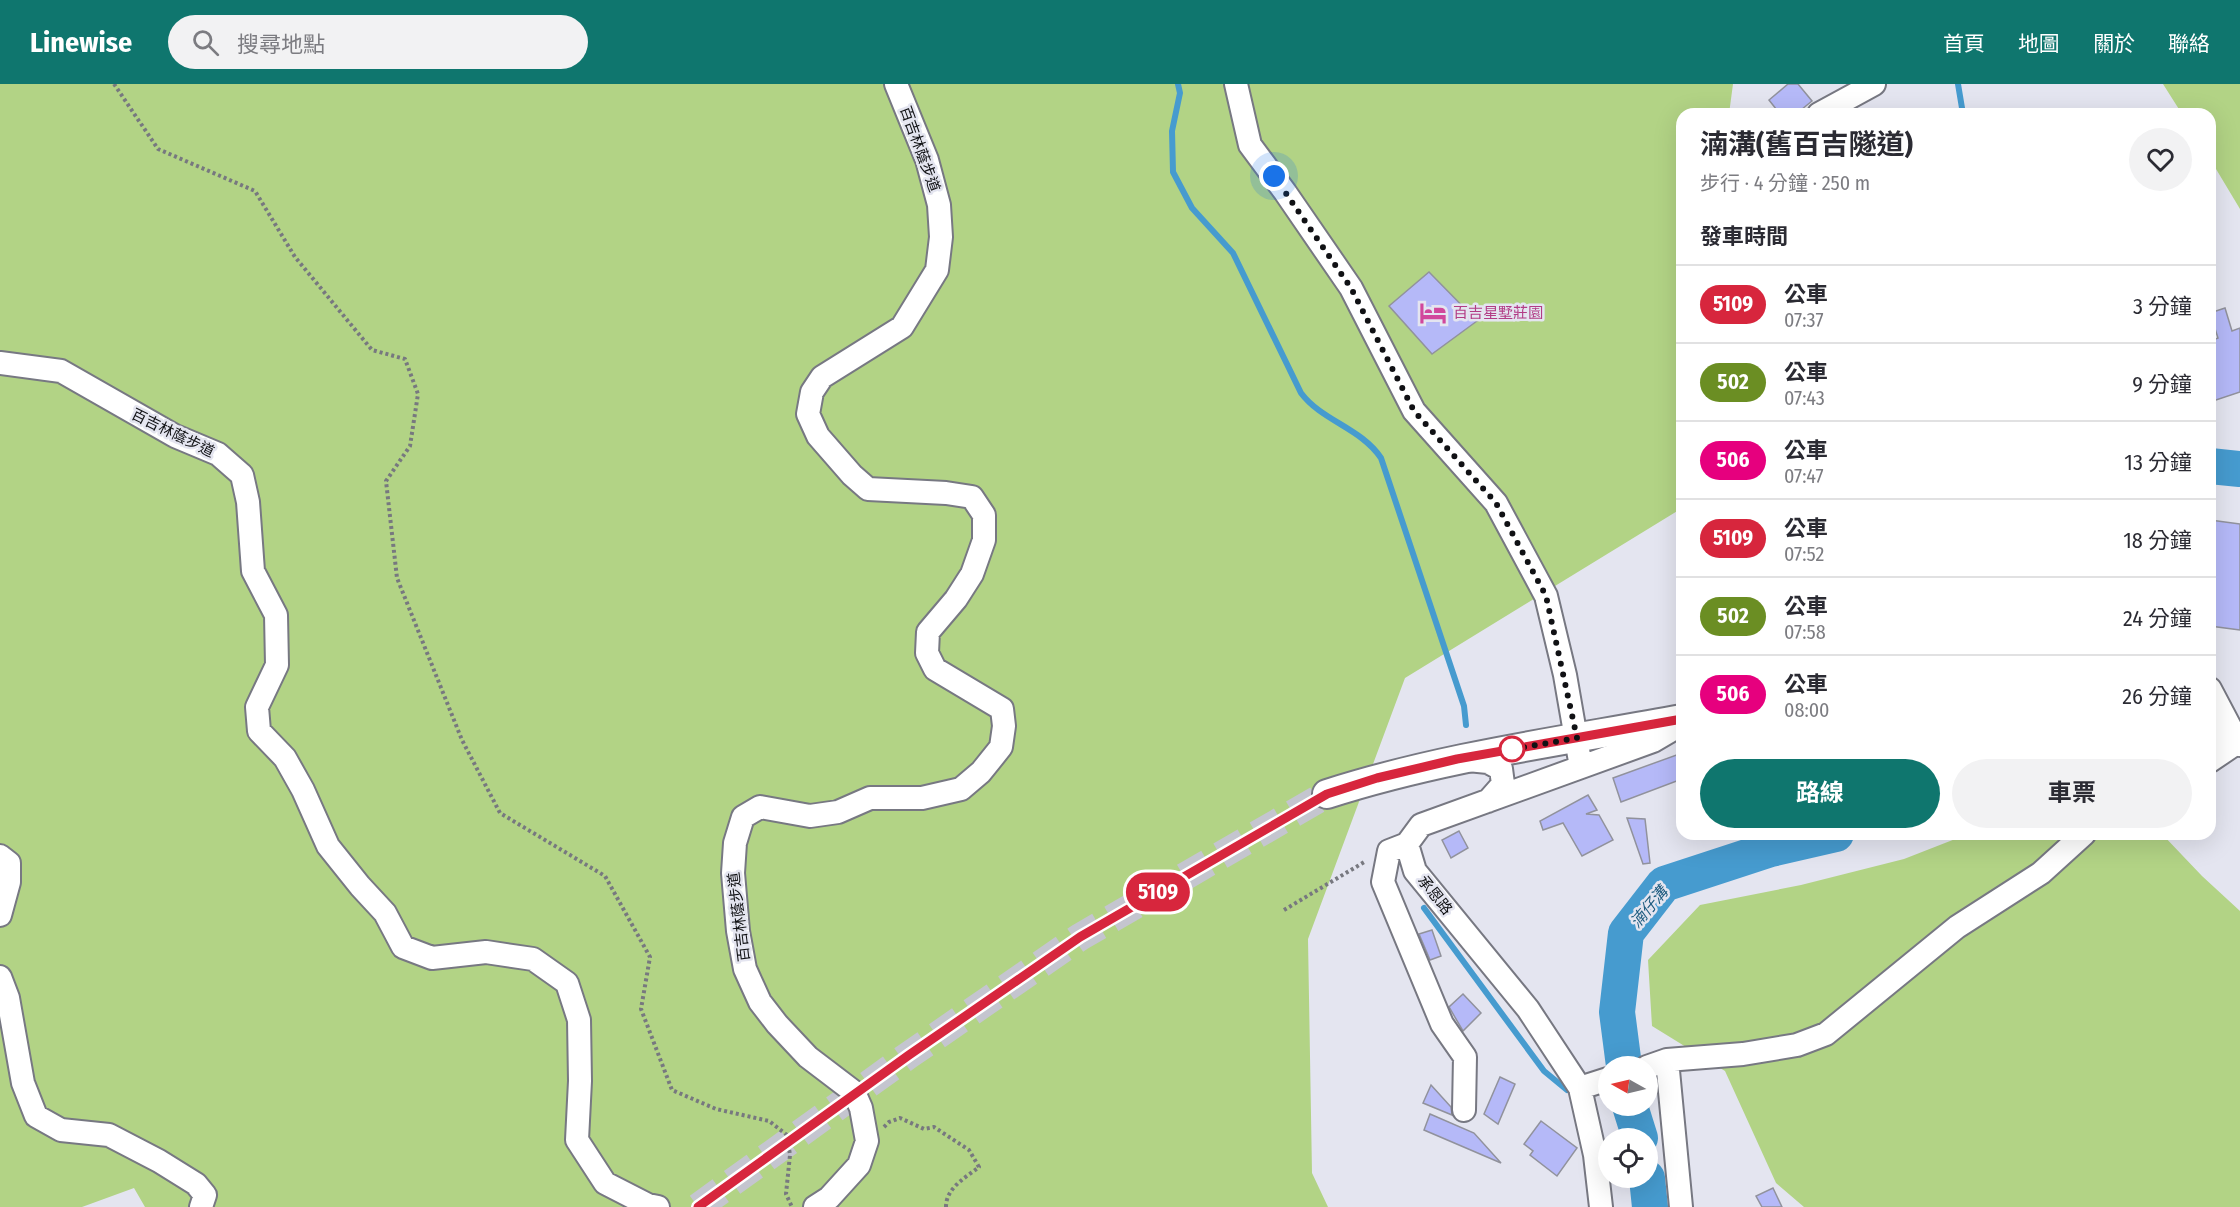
<!DOCTYPE html>
<html lang="zh-TW">
<meta charset="utf-8">
<style>
:root{--surface:#fff;--page:#f2f2f3;--text:#2b2b33;--muted:#7c7c81;--line:#e1e1e2;--accent:#0f766e}
body{margin:0;font-family:"Fira Sans Condensed","Noto Sans TC",sans-serif;background:var(--page);color:var(--text);height:100vh;display:flex;flex-direction:column;font-size:22px;white-space:nowrap}
*{box-sizing:border-box;margin:0}
p{font-size:20px;color:var(--muted)}
.icon{flex:none;width:33px;height:33px;fill:none;stroke:currentColor;stroke-width:2;stroke-linecap:round;stroke-linejoin:round}
.map{position:relative;flex:1;overflow:hidden}
.sheet{position:absolute;left:1676px;top:24px;width:540px;height:732px;display:flex;flex-direction:column;background:var(--surface);border-radius:18px;box-shadow:0 6px 24px #0002}
.sheet>*{flex:none}
.badge{padding:0 12px;border-radius:20px;font-size:21px;line-height:39px}
.needle{width:39px;rotate:278deg}
.buttons{position:absolute;left:1598px;top:972px;display:grid;gap:12px}
.buttons a{display:grid;place-items:center;width:60px;height:60px;border-radius:50%;background:var(--surface);box-shadow:0 6px 24px #0002;font-size:30px}
.you{position:absolute;width:30px;height:30px;margin:-15px;border:4px solid #fff;border-radius:50%;background:#1a73e8;box-shadow:0 0 0 9px #1a73e833}
.map>.badge{position:absolute;translate:-50% -50%;box-shadow:0 0 0 3px #fff}
h2{padding:0 24px;font-size:22px;line-height:54px}
.round{display:grid;place-items:center;flex:none;width:63px;height:63px;border-radius:32px;background:var(--page)}
.summary{display:flex;align-items:center;justify-content:space-between;height:102px;padding:0 24px}
h1{font-size:28px;font-weight:700;line-height:45px}
.button{display:flex;gap:12px;margin-top:auto;padding:12px 24px}
.button a{flex:1;height:69px;border-radius:36px;background:var(--accent);color:#fff;font-size:24px;font-weight:700;line-height:69px;text-align:center}
.button a+a{background:var(--page);color:var(--text)}
ul{padding:0;list-style:none}
li{display:flex;align-items:center;gap:18px;height:78px;padding:0 24px;border-top:2px solid var(--line)}
li div{flex:1}
li b{display:block;font-size:22px}
li em{font-style:normal}
li .badge{min-width:66px;font-weight:700;text-align:center}
header{display:flex;align-items:center;gap:36px;box-sizing:border-box;height:84px;padding:0 30px;background:var(--accent);color:#fff}
header strong{font-size:28px}
nav{display:flex;gap:33px;margin-inline-start:auto;font-size:21px}
.search{width:420px;height:54px;background:var(--page);display:flex;align-items:center;gap:15px;box-sizing:border-box;padding:0 21px;border-radius:33px;color:var(--muted);font-size:22px}
.map>svg:first-child{display:block}
.green{fill:#b2d385}
.lines{fill:none;stroke-linecap:round;stroke-linejoin:round}
.stream{stroke:#469bcf;stroke-width:6}
.river{stroke:#469bcf;stroke-width:36}
.building{fill:#b5b9f8;stroke:#91929c;stroke-width:1.5}
.major-tunnel{stroke:#c4c5cf;stroke-width:28;stroke-dasharray:28 14;stroke-linecap:butt}
.minor-casing{stroke:#777882;stroke-width:26}
.major-casing{stroke:#777882;stroke-width:32}
.path{stroke:#77787f;stroke-width:4;stroke-dasharray:3 3;stroke-linecap:butt}
.minor{stroke:#fff;stroke-width:22}
.major{stroke:#fff;stroke-width:28}
.line-casing{stroke:#fff;stroke-width:14}
.line{stroke:#d7263d;stroke-width:9}
.walk{stroke:#101114;stroke-width:6;stroke-dasharray:0 10.8}
.stop-dot{fill:#fff;stroke:#d7263d;stroke-width:3}
.labels{text-anchor:middle;dominant-baseline:central;stroke-width:5;stroke-linejoin:round;paint-order:stroke}
.street-label{font-size:15px;fill:#101114;stroke:#e4e5f0}
.hotel-label{font-size:15px;fill:#b23c85;stroke:#e4e5f0;text-anchor:start}
.water-label{font-size:16px;font-style:italic;fill:#1d5b7f;stroke:#e4e5f0}
</style>
<header>
<strong>Linewise</strong>
<div class="search"><svg class="icon" aria-label="search" viewBox="0 0 24 24"><circle cx="10" cy="10" r="6"/><path d="M15 15l6 6"/></svg>搜尋地點</div>
<nav><a>首頁</a><a>地圖</a><a>關於</a><a>聯絡</a></nav>
</header>
<div class="map">
<svg width="2240" height="1123" viewBox="0 0 2240 1123">
<rect width="100%" height="100%" fill="#e4e5f0"/>
<path class="green" d="M0,0H1733L1729,30H1682V410L1679,426L1405,594L1308,855L1312,1089L1328,1123H145L134,1104L82,1123H0Z
M2163,0H2240V125L2210,75V30H2182Z
M1968,750H2162L2202,792L2240,827V1123H1804L1776,1099L1725,987L1652,942L1648,876L1700,821L1801,801L1904,775Z"/>
<g class="lines">
<path class="stream" d="M1178,0L1180,9L1172,47L1173,88L1192,124L1233,169L1301,309C1322,337 1361,344 1381,374L1464,622L1466,641
M1958,0L1963,30
M1424,824L1544,987L1567,1006"/>
<path class="river" d="M2210,382L2240,385
M1624,982L1617,928L1626,849L1664,800L1771,765L1836,750
M1630,1022L1640,1054
M1647,1094L1650,1123"/>
</g>
<path class="building" d="M1788,0H1798L1812,17L1796,30H1780L1769,16Z
M1429,188L1477,237L1432,270L1389,222Z
M2225,224L2232,247L2240,244V308L2210,318V257L2218,254L2210,229Z
M2210,436L2240,440V546L2210,542Z
M1682,669V695L1621,718L1613,694Z
M1588,711L1597,726L1586,730L1599,731L1613,756L1582,772L1563,739L1543,746L1540,737Z
M1627,734L1645,735L1650,779L1643,780Z
M1459,747L1468,764L1451,774L1442,756Z
M1432,846L1441,872L1430,876L1419,850Z
M1463,910L1481,929L1463,947L1449,923Z
M1500,993L1515,1000L1498,1040L1484,1030Z
M1431,1001L1451,1023L1452,1031L1423,1019Z
M1430,1030L1474,1049L1501,1079L1424,1046Z
M1541,1037L1577,1064L1557,1092L1530,1071L1533,1067L1524,1060Z
M1773,1104L1782,1123H1762L1756,1112Z"/>
<g class="lines">
<path class="major-tunnel" d="M698,1123L909,971L1080,853L1327,710"/>
<defs>
<path id="minor" d="M1236,0L1250,61L1285,108L1351,204L1414,327L1496,419L1546,512L1565,591L1581,683
M1819,30L1874,0
M0,279L61,287L175,352L218,370L242,391L248,418L253,487L276,531L277,581L257,623L259,647L285,674L303,706L328,762L360,802L385,829L403,863L432,874L486,868L533,875L567,899L579,936L580,997L577,1056L605,1099L648,1121L658,1123
M2210,605L2238,658L2210,677
M1468,676L1488,678L1501,685L1503,700L1488,717
M1407,760L1389,767L1383,798L1442,940L1465,973L1464,1026
M0,772L9,779V798L0,831
M0,893L8,914L23,999L36,1032L61,1046L109,1051L159,1077L196,1100L205,1111L201,1123
M1667,976L1681,1123
M1647,983L1667,976L1743,970L1797,961L1826,950L1957,843L2041,789L2084,750
M1580,1004L1608,995
M815,1123L829,1114L859,1081L867,1057L861,1024L854,1008L808,973L777,940L760,918L745,885L738,847L733,789L735,759L743,733L760,723L810,732L838,728L870,714H922L961,705L981,688L1001,663L1004,642L1002,625L935,585L927,569L928,548L956,515L972,490L984,456V431L972,413L946,409L868,405L852,391L818,352L808,330L812,308L822,293L902,243L937,186L941,153L939,121L927,76L896,0
M1601,1123L1595,1071L1580,1004L1528,925L1415,787L1407,760L1421,741L1653,657L1682,640"/>
<path id="major" d="M2210,651L2240,658
M1327,710C1442,673 1563,657 1682,635"/>
</defs>
<use href="#minor" class="minor-casing"/>
<use href="#major" class="major-casing"/>
<path class="path" d="M114,0L158,65L255,107L295,173L372,266L405,275L418,310L410,362L386,397L397,494L462,656L500,729L605,792L650,873L641,925L672,1006L716,1025L769,1037L787,1051L790,1071L786,1110L792,1123
M1284,826L1366,777
M884,1043L889,1038L900,1034L924,1045L934,1043L969,1066L979,1083C965,1094 946,1104 946,1123"/>
<use href="#minor" class="minor"/>
<use href="#major" class="major"/>
</g>
<g class="lines">
<defs>
<path id="line" d="M698,1123L909,971L1080,853L1327,710L1377,694L1457,675L1682,635"/>
</defs>
<use href="#line" class="line-casing"/>
<use href="#line" class="line"/>
<path class="walk" d="M1274,92L1351,204L1414,327L1496,419L1546,512L1577,654L1502,667L1512,665"/>
</g>
<defs>
<symbol id="hotel-bare" viewBox="-9 -9 18 18"><path d="M-6-4.5h1.5V1H6V5H4.5V3h-9V5H-6ZM-4 0a1.8 1.8 0 1 1 3.6 0ZM.5 0V-2.5h3Q6-2.5 6 0Z" fill="#d1479c" stroke="#e4e5f0" stroke-width="2.5" paint-order="stroke"/></symbol>
</defs>
<g fill-rule="evenodd">
<use href="#hotel-bare" x="1414" y="210" width="38" height="38"/>
</g>
<circle class="stop-dot" cx="1512" cy="665" r="12"/>
<g class="labels">
<g class="street-label">
<text transform="translate(920 65) rotate(70)">百吉林蔭步道</text>
<text transform="translate(173 349) rotate(26)">百吉林蔭步道</text>
<text transform="translate(1435 811) rotate(51)">承恩路</text>
<text transform="translate(739 833) rotate(-97)">百吉林蔭步道</text>
</g>
<g class="hotel-label">
<text x="1453" y="229">百吉星墅莊園</text>
</g>
<g class="water-label">
<text transform="translate(1649 823) rotate(-50)">湳仔溝</text>
</g>
</g>
</svg>
<div class="buttons">
<a><svg class="needle" viewBox="-14 -14 28 28"><path d="M0-13l5 13h-10z" fill="#e53935"/><path d="M0 13l5-13h-10z" fill="#7c7c81"/></svg></a>
<a><svg class="icon" aria-label="locate" viewBox="0 0 24 24"><circle cx="12" cy="12" r="6"/><path d="M12 2v4M12 18v4M2 12h4M18 12h4"/></svg></a>
</div>
<div class="you" style="left:1274px;top:92px"></div>
<b class="badge" style="left:1158px;top:808px;background:#d7263d;color:#fff">5109</b>
<section class="sheet">
<div class="summary"><div><h1>湳溝(舊百吉隧道)</h1><p>步行 · 4 分鐘 · 250 m</p></div><a class="round"><svg class="icon" aria-label="heart" viewBox="0 0 24 24"><path d="M12 20l-8-8c-3-5 5-10 8-4 3-6 11-1 8 4z"/></svg></a></div>
<h2>發車時間</h2>
<ul>
<li><span class="badge" style="background:#d7263d;color:#fff">5109</span><div><b>公車</b><p>07:37</p></div><em>3 分鐘</em></li>
<li><span class="badge" style="background:#6b8e23;color:#fff">502</span><div><b>公車</b><p>07:43</p></div><em>9 分鐘</em></li>
<li><span class="badge" style="background:#e6007e;color:#fff">506</span><div><b>公車</b><p>07:47</p></div><em>13 分鐘</em></li>
<li><span class="badge" style="background:#d7263d;color:#fff">5109</span><div><b>公車</b><p>07:52</p></div><em>18 分鐘</em></li>
<li><span class="badge" style="background:#6b8e23;color:#fff">502</span><div><b>公車</b><p>07:58</p></div><em>24 分鐘</em></li>
<li><span class="badge" style="background:#e6007e;color:#fff">506</span><div><b>公車</b><p>08:00</p></div><em>26 分鐘</em></li>
</ul>
<div class="button"><a>路線</a><a>車票</a></div>
</section>
</div>
